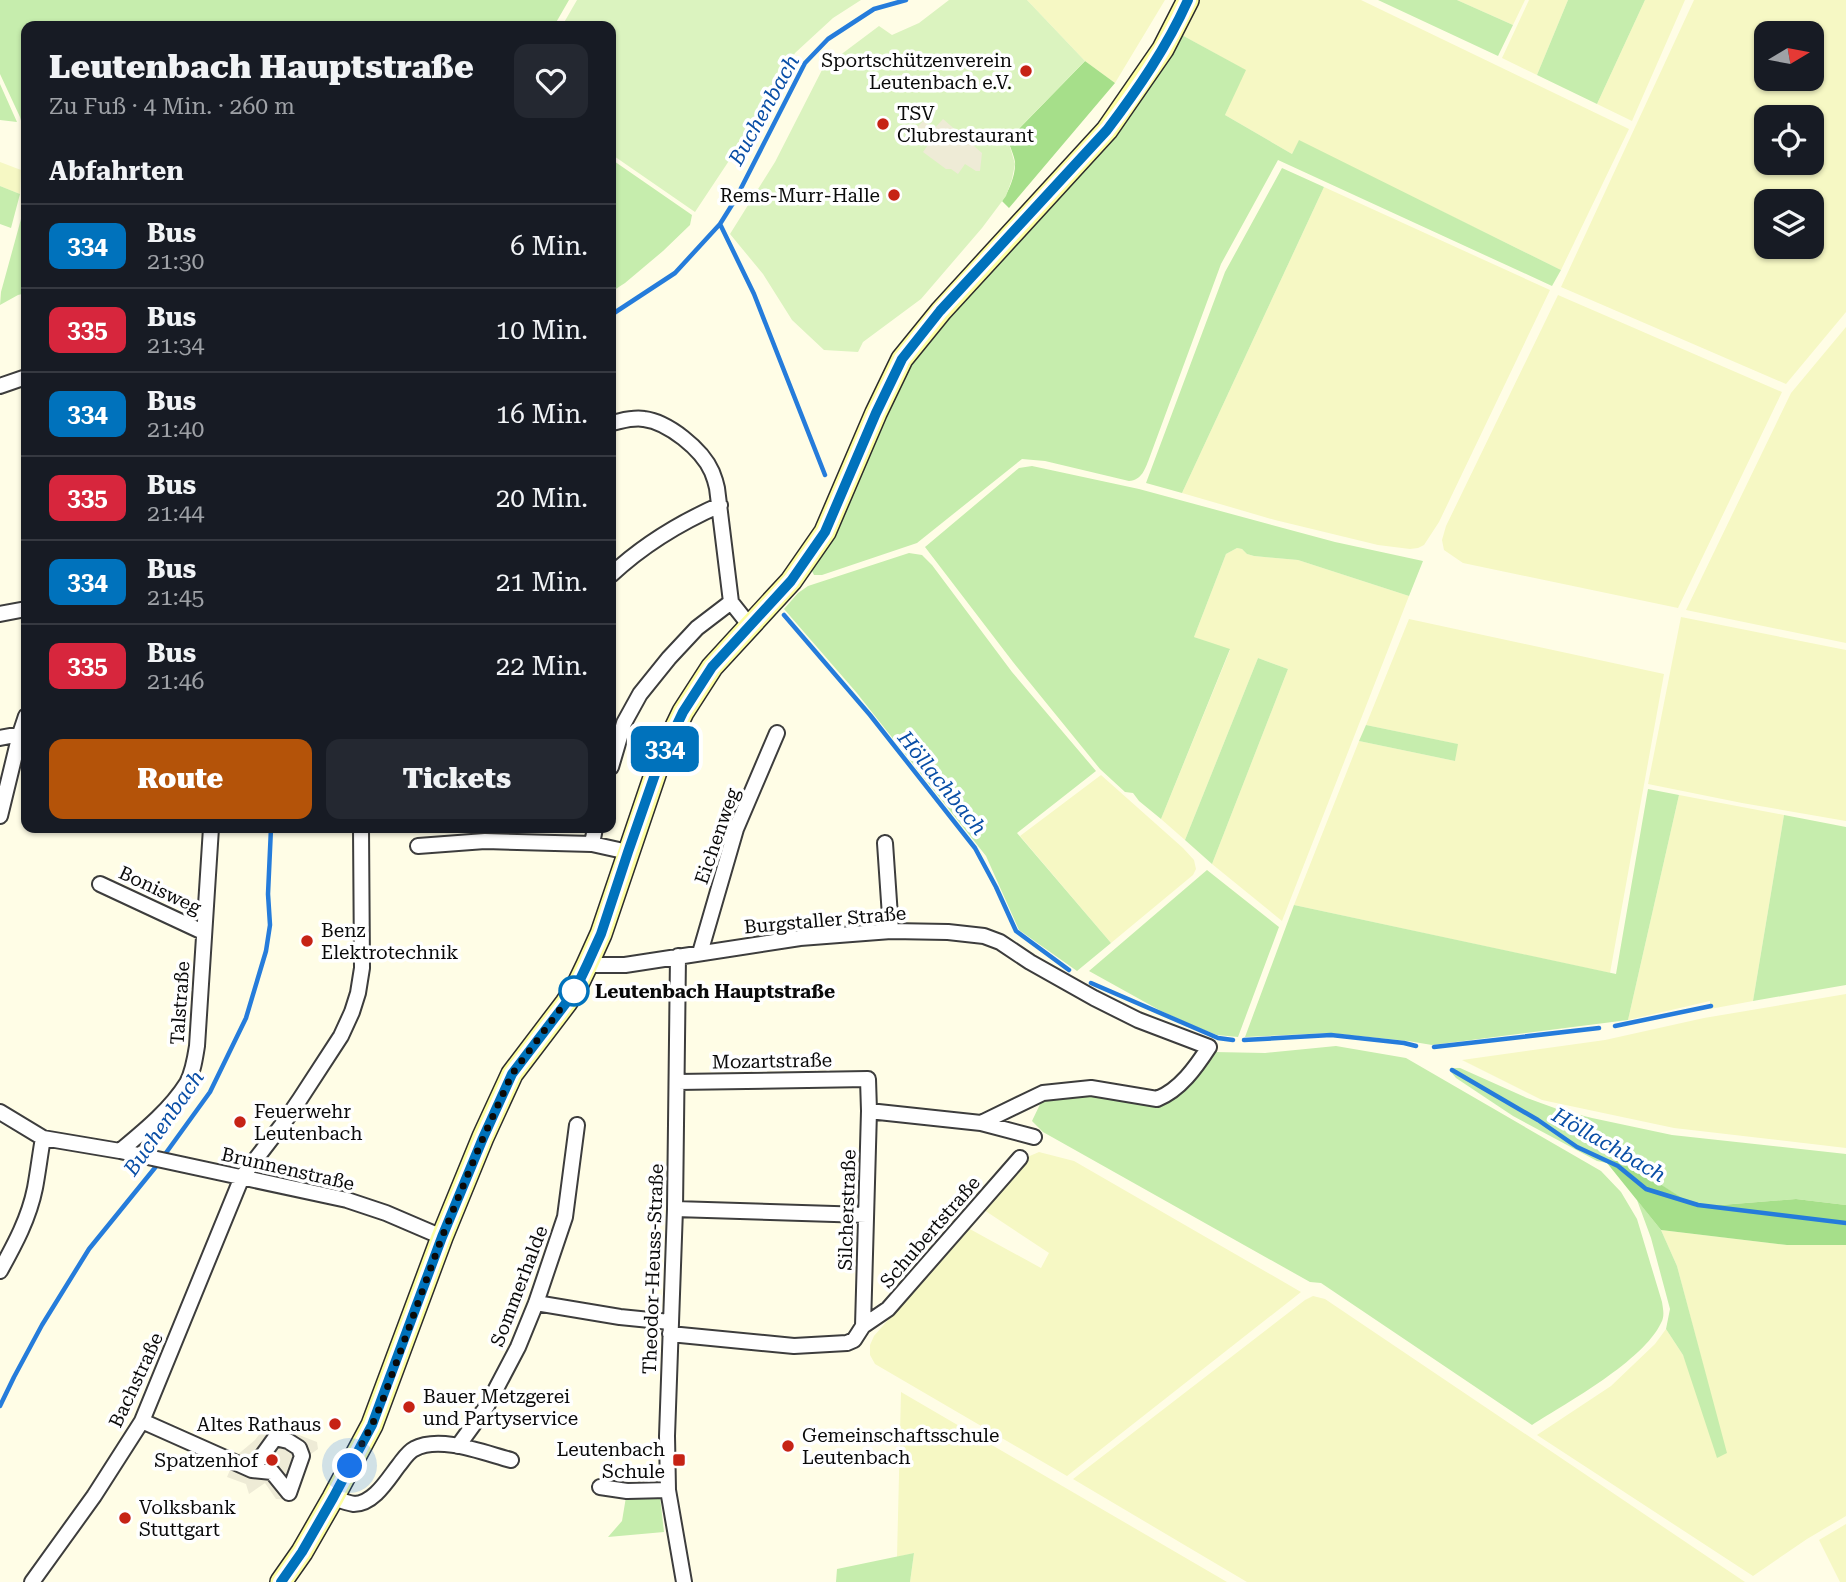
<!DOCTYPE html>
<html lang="de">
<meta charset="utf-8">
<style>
:root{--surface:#171b24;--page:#242831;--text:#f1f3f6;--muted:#9ea1a6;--line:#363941;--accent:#b45309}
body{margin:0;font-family:"Roboto Serif",serif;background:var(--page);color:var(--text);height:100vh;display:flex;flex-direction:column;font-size:26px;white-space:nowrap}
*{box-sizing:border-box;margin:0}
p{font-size:23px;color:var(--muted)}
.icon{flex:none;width:38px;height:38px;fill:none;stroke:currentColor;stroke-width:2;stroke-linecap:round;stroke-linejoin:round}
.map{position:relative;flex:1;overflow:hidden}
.details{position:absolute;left:21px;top:21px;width:595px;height:812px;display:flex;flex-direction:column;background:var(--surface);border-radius:14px;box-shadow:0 2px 5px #0004}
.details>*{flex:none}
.badge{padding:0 14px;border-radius:10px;font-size:24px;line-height:46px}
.needle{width:46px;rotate:80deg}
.fabs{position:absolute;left:1754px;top:21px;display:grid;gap:14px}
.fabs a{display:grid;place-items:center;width:70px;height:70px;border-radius:14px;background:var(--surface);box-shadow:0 2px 5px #0004;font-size:35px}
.you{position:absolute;width:35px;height:35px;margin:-18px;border:5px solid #fff;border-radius:50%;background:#1a73e8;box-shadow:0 0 0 10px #1a73e833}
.map>.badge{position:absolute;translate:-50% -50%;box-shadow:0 0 0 4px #fff}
h2{padding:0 28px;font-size:26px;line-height:63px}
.round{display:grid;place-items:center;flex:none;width:74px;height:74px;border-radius:14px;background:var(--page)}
.headline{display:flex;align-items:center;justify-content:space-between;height:119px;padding:0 28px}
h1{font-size:33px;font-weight:800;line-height:52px}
.button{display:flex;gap:14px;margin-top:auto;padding:14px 28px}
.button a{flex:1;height:80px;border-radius:14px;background:var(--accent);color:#fff;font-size:28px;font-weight:800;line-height:80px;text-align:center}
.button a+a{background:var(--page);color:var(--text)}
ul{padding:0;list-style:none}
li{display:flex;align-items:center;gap:21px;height:84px;padding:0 28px;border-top:2px solid var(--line)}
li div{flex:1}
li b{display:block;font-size:26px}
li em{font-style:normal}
li .badge{min-width:77px;font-weight:700;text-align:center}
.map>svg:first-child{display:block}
.farmland{fill:#f6f8c4;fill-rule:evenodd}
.green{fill:#c6edad}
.forest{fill:#a6df8a}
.pitch{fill:#dbf3bf}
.plaza{fill:#eeebd6}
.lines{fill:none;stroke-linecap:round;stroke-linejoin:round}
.stream{stroke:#257cdb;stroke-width:4.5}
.street-casing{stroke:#3d3d3d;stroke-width:18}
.secondary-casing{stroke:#2c2c2c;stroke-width:24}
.street{stroke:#fff;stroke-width:14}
.secondary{stroke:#feffa1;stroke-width:21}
.line-casing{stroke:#fff;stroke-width:16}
.line{stroke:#0072bc;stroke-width:10}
.walk{stroke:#0a0a0a;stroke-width:7;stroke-dasharray:0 12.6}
.poi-dot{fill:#c62315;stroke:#fff;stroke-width:2.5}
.stop-dot{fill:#fff;stroke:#0072bc;stroke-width:3.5}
.labels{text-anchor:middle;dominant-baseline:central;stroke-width:7;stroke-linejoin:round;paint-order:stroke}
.poi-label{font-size:19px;fill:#0a0a0a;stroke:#fff;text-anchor:start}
.street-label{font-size:19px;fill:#0a0a0a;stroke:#fff}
.stop-label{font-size:19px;font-weight:bold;fill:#0a0a0a;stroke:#fff;text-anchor:start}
.water-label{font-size:21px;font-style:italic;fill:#094ea6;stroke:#fff}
</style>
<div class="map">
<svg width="1846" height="1582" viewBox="0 0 1846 1582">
<rect width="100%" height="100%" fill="#fffde6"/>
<path class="farmland" d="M1027,0H1165L1115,83L1085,61Z
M1196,0H1361L1629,129L1561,270L1299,141L1292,154L1225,115L1245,70L1180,34Z
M1457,0H1525L1513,25Z
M1529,0H1568L1537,75L1502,58Z
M1645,0H1685L1632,121L1597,104Z
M1694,0H1846V312L1786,384L1561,287ZM1766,33H1811V79H1766ZM1766,117H1811V163H1766ZM1766,201H1811V247H1766Z
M0,162L21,170L20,194L0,186Z
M1324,187L1550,290L1439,522L1424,545L1418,548L1410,549L1378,545L1275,520L1182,493Z
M1558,295L1782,392L1678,608L1463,563L1444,550L1442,540L1446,526Z
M1846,327V643L1686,610L1791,393Z
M1237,548L1242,549L1247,554L1254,556L1298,560L1409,596L1282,921L1212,864L1288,669L1258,658L1185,840L1161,819L1230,650L1194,637L1226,554Z
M1681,617L1846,650V821L1742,803L1648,784Z
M1409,619L1664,674L1610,973L1294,905L1359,741L1455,761L1457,744L1366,725Z
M1101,775L1183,848L1194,860L1196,869L1193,875L1111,943L1020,836Z
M1679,795L1784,815L1753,1001L1710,1009V1001L1628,1020Z
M1846,994V1148L1674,1128L1542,1100L1462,1060L1605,1040L1704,1018Z
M1039,1152L1074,1161L1301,1292L1067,1476L875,1364L870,1355V1345L874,1336L968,1228L1041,1268L1049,1253L981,1208L1025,1158Z
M1661,1230L1787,1245H1846V1516L1807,1539L1753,1576L1537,1435L1611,1386L1655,1344L1666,1329L1683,1355L1726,1453L1677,1266Z
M1313,1296L1325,1299L1745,1582H1247L1073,1479L1305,1300Z
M901,1392L1227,1582H910L914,1553L897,1557Z
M1846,1524V1582H1840L1819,1540Z"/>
<path class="green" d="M0,0H569L554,26H26V150L25,136L20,117L0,74Z
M1378,0H1457L1513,25L1498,56Z
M1568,0H1645L1597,104L1537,75Z
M1180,34L1246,70L1225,115L1292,154L1299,140L1561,270L1552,286L1278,160L1221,264L1149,459C1145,469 1142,480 1129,481L1045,461L1022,459L917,543L822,575H814L811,569L887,402L927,338L1083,170L1140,101Z
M0,84L17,122L0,120Z
M611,159L692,215L690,225L663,251L625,283L611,292Z
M1282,168L1324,187L1182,493L1146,483L1225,272Z
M0,186L20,194L11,228L0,224Z
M26,192V293L18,295L0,305L1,292L21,219Z
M1032,466L1139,489L1335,542L1423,561L1409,596L1298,560L1254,556L1247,554L1242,549L1237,548L1226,554L1194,637L1230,649L1161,819L1139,801L1133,793L1125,792L1100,769L1013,662L925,547L1019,468Z
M909,553L922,555L932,565L1012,672L1096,771L1017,833L1111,943L1077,971L1019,930L986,856L856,692L784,609L798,593L808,586Z
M1258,658L1288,669L1212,864L1185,840Z
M1366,725L1458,744L1455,761L1359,741Z
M1648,789L1679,795L1628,1020L1432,1045L1408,1041L1329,1033L1245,1037L1294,905L1616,974Z
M1784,815L1846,827V985L1753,1001Z
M1207,870L1279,927L1238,1037L1217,1035L1199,1028L1161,1011L1089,971Z
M1336,1046L1406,1058L1601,1171L1621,1192L1637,1219L1662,1302C1663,1309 1665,1316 1661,1323C1643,1361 1568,1402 1532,1425L1321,1283L1310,1282L1043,1132L1032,1121L1043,1098L1090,1092L1159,1105L1188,1083L1214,1052L1265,1053Z
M1452,1068H1460L1527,1098L1560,1110L1592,1118L1672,1135L1846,1154V1205L1796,1199L1695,1207L1621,1159L1607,1163L1597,1161L1513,1116L1456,1078L1451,1072Z
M1637,1200L1661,1230L1677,1266L1727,1453L1717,1458L1683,1355L1666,1329L1670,1309L1651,1238Z
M626,1497H660L664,1532L608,1537L622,1521Z
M914,1553L910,1582H836L837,1569Z"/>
<path class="forest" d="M1085,61L1115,83L1009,208L1002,201C1009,191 1016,174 1015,162C1014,155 1010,147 1008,140Z
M1621,1159L1696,1207L1796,1199L1846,1205V1245H1787L1661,1230L1607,1163Z"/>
<path class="pitch" d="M577,0H861L833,18L795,53L756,120L695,212L611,154V26H562Z
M949,0H1027L1085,61L1008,140L1015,164L1012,179L1006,196L982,228L921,299L863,342L858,352L824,350L792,320L763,274L730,234L775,162L823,68L879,26L892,35L919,23Z"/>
<path class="plaza" d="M943,119L982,153L980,171H976L965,164L958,174L951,169H946L923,152L928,145L912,133L923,121L934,129Z
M268,1423L317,1442L318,1449L311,1454L302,1472L293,1500L276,1499L265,1483L249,1494L246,1484L227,1477L236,1456L255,1440Z"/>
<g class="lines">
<path class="stream" d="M720,224L754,294L825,475
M611,315L675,273L720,224L735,200L805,63L828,39L874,9L906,0
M784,615L870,715L975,848L996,887L1016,931L1069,970
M1091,983L1218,1038L1233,1040
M1615,1026L1711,1006
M1244,1040L1331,1035L1404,1043L1416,1046
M1434,1047L1599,1028
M1452,1070L1538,1120L1577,1147L1618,1166L1646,1189L1698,1205L1846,1223
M163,1157L210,1092L246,1018L266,951L270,925L268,894L271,828
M0,1406L14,1377L42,1325L89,1249L158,1164"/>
<defs>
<path id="street" d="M0,386L26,377
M611,423C622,421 632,417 644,419C668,422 702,449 712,472C714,477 716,483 717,488L731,602L750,626
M611,575C644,544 679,523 720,505
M0,614L26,609
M0,738L26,733
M611,767L624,723L640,694L669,658L697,628L731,602
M0,816L20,734L26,716
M885,843L891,931
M592,844L595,828
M418,846L485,841L592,844L628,852
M100,884L203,932
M700,953L736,829L777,733
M678,956L675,1209L667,1436L668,1490L684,1582
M587,965H625L800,938L891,931L948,932L984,936L1000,942L1030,962L1094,998L1138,1020L1209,1047C1196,1067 1180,1090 1157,1099L1091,1088L1043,1093L981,1123
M869,1111L981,1123L1034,1137
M0,1112L43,1138L120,1151L347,1200L386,1213L442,1237
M120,1151C144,1131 170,1110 187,1083C193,1072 195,1059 197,1046L211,828
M675,1209L866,1215
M0,1271C15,1244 29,1218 35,1188C38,1172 40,1155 43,1138
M536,1303L620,1317L670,1322
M863,1326L888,1309L1020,1158
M670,1334L794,1346L847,1343L854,1340L863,1326L869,1111L868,1079L677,1082
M142,1421L252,1470L272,1472L289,1493L302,1456L299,1448L288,1441L275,1438L252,1470
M458,1446L487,1406L518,1347L536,1303L565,1217L577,1125
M600,1487L627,1491L668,1490
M333,1498C339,1500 348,1503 354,1504C374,1504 388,1479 399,1465C403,1460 408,1452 414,1449C440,1435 484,1453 511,1460
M32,1582L94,1496L142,1421L242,1177L285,1121L300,1099L341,1036L352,1012L358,993L362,968L361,828"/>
<path id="secondary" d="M281,1582L302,1552L333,1498L372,1425L442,1237L483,1137L512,1074L566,1003L576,988L587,965L601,934L660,760L683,712L712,667L791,581L825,532L876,413L902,359L941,311L1107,130L1163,49L1188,0"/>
</defs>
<use href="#street" class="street-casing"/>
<use href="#secondary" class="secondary-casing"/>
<use href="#street" class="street"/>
<use href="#secondary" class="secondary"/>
</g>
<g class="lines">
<defs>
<path id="line" d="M281,1582L302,1552L333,1498L372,1425L442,1237L483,1138L512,1074L566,1003L576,988L587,965L601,934L628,852L660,760L683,712L712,667L791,581L825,532L876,413L902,359L940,311L1107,130C1138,89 1167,47 1188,0"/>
</defs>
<use href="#line" class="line-casing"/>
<use href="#line" class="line"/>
<path class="walk" d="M350,1466L372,1425L382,1402L442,1237L483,1138L512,1074L576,988L574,991"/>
</g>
<g class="poi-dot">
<circle cx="1026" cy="71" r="7"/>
<circle cx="883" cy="124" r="7"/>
<circle cx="894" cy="195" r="7"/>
<circle cx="307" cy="941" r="7"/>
<circle cx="240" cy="1122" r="7"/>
<circle cx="409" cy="1407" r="7"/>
<circle cx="335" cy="1424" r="7"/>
<circle cx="788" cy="1446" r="7"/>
<circle cx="272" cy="1460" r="7"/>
<rect x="672" y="1453" width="14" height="14" rx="3.5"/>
<circle cx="125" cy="1518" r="7"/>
</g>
<circle class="stop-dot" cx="574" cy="991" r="14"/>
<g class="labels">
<g class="poi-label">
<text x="1012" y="60" text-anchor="end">Sportschützenverein<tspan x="1012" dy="22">Leutenbach e.V.</tspan></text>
<text x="897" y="113">TSV<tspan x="897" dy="22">Clubrestaurant</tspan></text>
<text x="880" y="195" text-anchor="end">Rems-Murr-Halle</text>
<text x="321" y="930">Benz<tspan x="321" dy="22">Elektrotechnik</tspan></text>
<text x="254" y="1111">Feuerwehr<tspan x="254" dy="22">Leutenbach</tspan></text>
<text x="423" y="1396">Bauer Metzgerei<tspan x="423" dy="22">und Partyservice</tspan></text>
<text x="321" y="1424" text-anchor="end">Altes Rathaus</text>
<text x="802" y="1435">Gemeinschaftsschule<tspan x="802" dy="22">Leutenbach</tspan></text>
<text x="665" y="1449" text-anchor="end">Leutenbach<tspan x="665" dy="22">Schule</tspan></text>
<text x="258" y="1460" text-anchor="end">Spatzenhof</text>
<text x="139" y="1507">Volksbank<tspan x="139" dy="22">Stuttgart</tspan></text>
</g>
<g class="street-label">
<text transform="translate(717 836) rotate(-71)">Eichenweg</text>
<text transform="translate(160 890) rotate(25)">Bonisweg</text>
<text transform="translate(825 920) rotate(-5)">Burgstaller Straße</text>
<text transform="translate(180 1003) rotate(-86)">Talstraße</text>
<text transform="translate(772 1061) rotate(-1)">Mozartstraße</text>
<text transform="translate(288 1169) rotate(13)">Brunnenstraße</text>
<text transform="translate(847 1210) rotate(-88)">Silcherstraße</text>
<text transform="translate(930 1232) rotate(-49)">Schubertstraße</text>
<text transform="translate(653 1269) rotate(-88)">Theodor-Heuss-Straße</text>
<text transform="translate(519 1286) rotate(-69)">Sommerhalde</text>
<text transform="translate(136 1380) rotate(-65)">Bachstraße</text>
</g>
<g class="stop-label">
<text x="595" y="991">Leutenbach Hauptstraße</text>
</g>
<g class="water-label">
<text transform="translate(764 110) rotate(-61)">Buchenbach</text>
<text transform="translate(942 783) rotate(51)">Höllachbach</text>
<text transform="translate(164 1123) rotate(-55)">Buchenbach</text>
<text transform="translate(1609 1145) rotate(30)">Höllachbach</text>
</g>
</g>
</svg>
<div class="fabs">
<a><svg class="needle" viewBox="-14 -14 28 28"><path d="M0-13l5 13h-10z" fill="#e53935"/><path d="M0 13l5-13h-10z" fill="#9ea1a6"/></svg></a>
<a><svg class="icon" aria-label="locate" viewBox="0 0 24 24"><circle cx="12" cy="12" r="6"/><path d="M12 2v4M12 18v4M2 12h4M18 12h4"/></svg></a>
<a><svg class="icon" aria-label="layers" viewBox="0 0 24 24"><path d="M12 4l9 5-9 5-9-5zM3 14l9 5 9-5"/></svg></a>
</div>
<div class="you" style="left:350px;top:1466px"></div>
<b class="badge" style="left:665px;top:749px;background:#0072bc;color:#fff">334</b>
<section class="details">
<div class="headline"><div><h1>Leutenbach Hauptstraße</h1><p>Zu Fuß · 4 Min. · 260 m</p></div><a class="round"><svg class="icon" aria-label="heart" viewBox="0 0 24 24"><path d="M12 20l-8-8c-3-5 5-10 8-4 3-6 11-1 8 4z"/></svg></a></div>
<h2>Abfahrten</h2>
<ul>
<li><span class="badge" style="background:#0072bc;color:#fff">334</span><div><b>Bus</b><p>21:30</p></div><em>6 Min.</em></li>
<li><span class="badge" style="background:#d7263d;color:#fff">335</span><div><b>Bus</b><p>21:34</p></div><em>10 Min.</em></li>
<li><span class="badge" style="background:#0072bc;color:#fff">334</span><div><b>Bus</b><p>21:40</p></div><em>16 Min.</em></li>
<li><span class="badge" style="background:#d7263d;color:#fff">335</span><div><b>Bus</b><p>21:44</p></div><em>20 Min.</em></li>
<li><span class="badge" style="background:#0072bc;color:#fff">334</span><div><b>Bus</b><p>21:45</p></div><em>21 Min.</em></li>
<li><span class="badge" style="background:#d7263d;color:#fff">335</span><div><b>Bus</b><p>21:46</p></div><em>22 Min.</em></li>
</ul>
<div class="button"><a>Route</a><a>Tickets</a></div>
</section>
</div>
